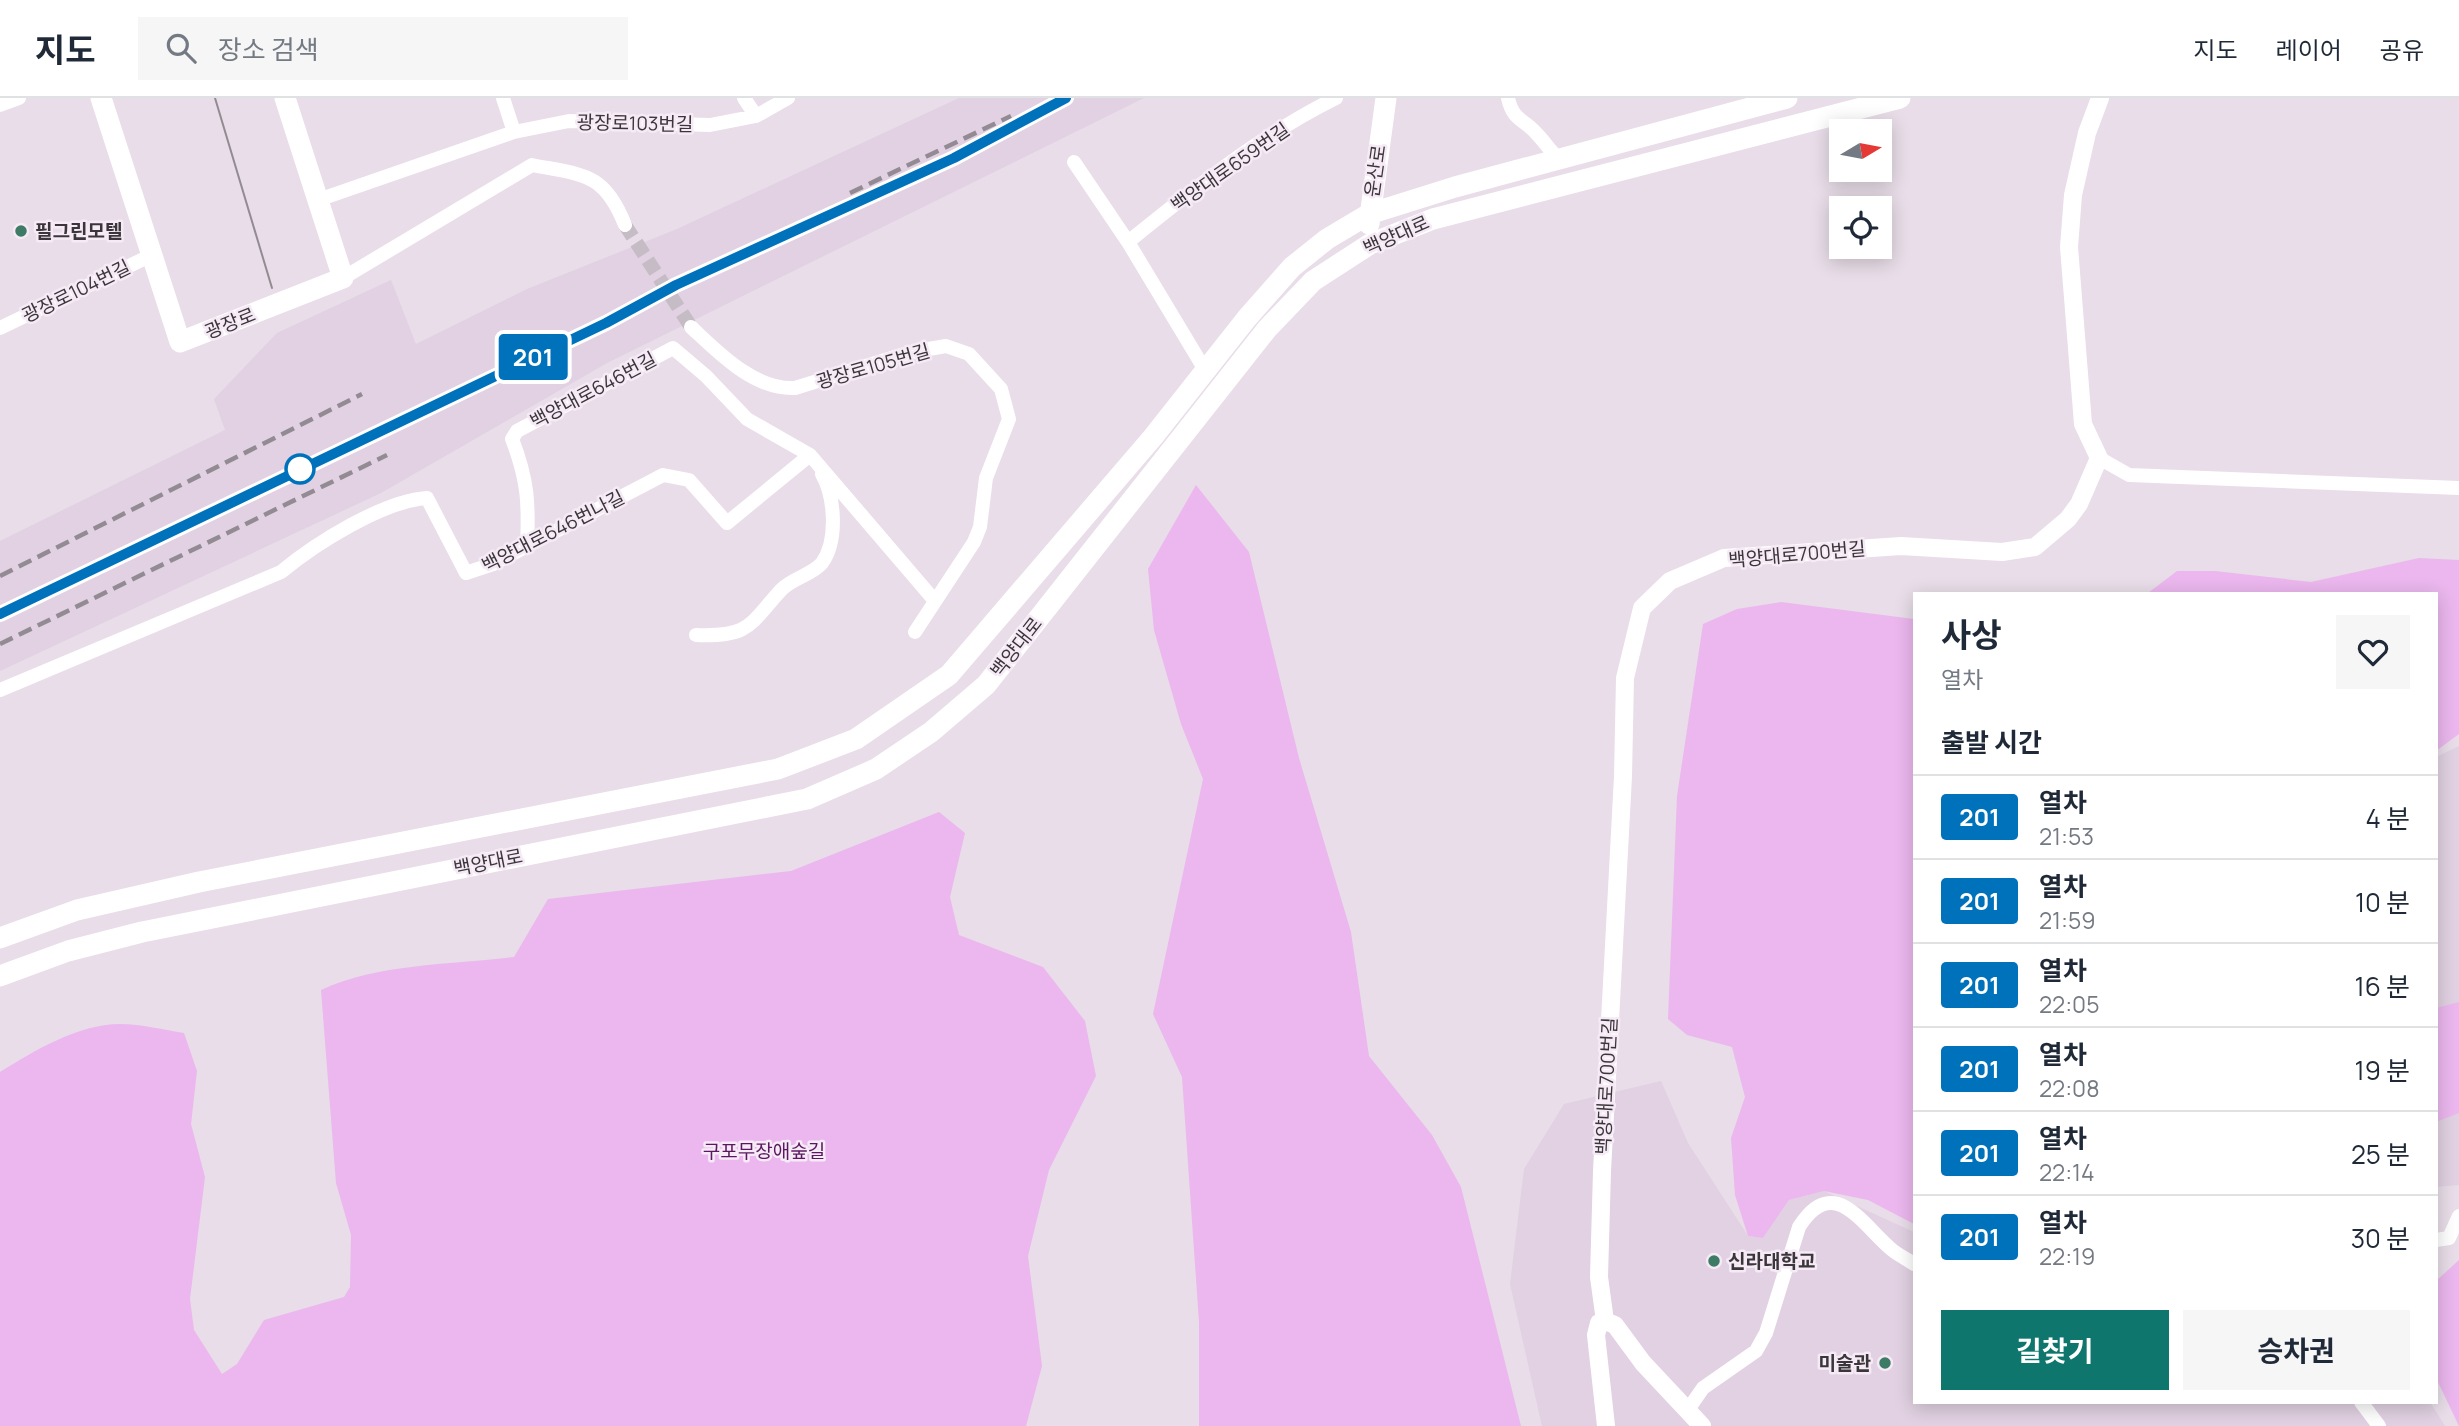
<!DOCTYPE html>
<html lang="ko">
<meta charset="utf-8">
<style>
:root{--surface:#fff;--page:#f6f6f7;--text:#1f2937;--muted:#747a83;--line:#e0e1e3;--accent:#0f766e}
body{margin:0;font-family:Manrope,"Noto Sans KR",sans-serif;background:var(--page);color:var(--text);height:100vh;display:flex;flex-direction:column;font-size:26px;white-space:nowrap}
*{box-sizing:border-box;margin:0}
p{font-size:23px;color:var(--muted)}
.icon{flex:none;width:38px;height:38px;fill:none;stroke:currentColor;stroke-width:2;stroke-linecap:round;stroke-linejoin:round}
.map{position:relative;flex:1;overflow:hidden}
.side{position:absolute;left:1913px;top:494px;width:525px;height:812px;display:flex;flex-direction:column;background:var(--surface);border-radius:0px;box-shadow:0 4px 18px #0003}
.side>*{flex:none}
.badge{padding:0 14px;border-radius:5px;font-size:24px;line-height:46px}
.needle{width:46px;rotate:80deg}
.fabs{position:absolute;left:1829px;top:21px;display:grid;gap:14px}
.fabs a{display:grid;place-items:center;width:63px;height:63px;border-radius:0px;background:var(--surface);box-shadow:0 4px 18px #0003;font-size:35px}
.map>.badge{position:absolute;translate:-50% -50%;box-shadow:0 0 0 4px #fff}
h2{padding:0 28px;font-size:26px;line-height:63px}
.round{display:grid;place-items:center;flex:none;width:74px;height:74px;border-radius:0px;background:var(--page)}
.overview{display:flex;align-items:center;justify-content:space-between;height:119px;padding:0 28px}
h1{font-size:33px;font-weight:700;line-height:52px}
.button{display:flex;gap:14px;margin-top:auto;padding:14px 28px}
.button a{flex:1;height:80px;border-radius:0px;background:var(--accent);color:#fff;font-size:28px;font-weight:700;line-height:80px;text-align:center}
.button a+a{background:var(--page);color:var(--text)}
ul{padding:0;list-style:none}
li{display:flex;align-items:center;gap:21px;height:84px;padding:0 28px;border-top:2px solid var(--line)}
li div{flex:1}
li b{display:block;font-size:26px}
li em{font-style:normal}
li .badge{min-width:77px;font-weight:700;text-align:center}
header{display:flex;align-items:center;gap:42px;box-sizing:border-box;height:98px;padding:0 35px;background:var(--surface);border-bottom:2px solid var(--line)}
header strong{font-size:33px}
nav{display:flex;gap:38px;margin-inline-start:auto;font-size:24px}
.search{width:490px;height:63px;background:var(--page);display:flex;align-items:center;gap:18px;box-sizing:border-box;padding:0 24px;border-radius:0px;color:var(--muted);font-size:26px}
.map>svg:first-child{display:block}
.built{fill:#e1d1e2}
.green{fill:#ebb7ee}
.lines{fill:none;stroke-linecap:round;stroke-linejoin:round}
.minor-tunnel{stroke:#c5bcc5;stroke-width:14;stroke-dasharray:14 7;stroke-linecap:butt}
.minor{stroke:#fff;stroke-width:14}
.tertiary{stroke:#fff;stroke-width:18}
.secondary{stroke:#fff;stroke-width:21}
.tram{stroke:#938b93;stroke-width:2}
.rail{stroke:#938b93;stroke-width:4.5;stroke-dasharray:14 7;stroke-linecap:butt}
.line-casing{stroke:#fff;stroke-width:16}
.line{stroke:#0072bc;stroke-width:10}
.poi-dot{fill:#3e7b66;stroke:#f5eaf5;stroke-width:2.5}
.stop-dot{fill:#fff;stroke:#0072bc;stroke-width:3.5}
.labels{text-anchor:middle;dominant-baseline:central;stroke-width:5;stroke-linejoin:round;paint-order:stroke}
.street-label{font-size:19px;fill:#3b363b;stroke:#f5eaf5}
.poi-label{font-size:19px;font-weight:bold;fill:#3b363b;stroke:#f5eaf5;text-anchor:start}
.park-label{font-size:19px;fill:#5b1761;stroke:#f5eaf5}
</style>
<header>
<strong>지도</strong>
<div class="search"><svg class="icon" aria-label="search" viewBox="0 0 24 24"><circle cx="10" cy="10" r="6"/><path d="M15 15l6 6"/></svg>장소 검색</div>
<nav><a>지도</a><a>레이어</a><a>공유</a></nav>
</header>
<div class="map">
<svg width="2459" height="1328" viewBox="0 0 2459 1328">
<rect width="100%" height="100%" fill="#e8dde8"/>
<path class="built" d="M959,0H1144L607,265L381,395L0,573V443L225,332L214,301L277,235L391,182L416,246L527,191L677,131Z
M2459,648V1087L2436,1089V659Z
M1661,983L1688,1045L1748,1138L1763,1140L1789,1102L1824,1093L1914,1134V1304H2430L2445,1328H1542L1510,1186L1524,1071L1564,1006Z"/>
<path class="green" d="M1196,387L1249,454L1299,660L1351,834L1369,958L1432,1037L1461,1089L1521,1328H1199V1224L1182,979L1153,916L1203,681L1181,626L1154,532L1148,471Z
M2419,460L2459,462V636L2436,653V495H2148L2177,473H2215L2311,484Z
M1781,504L1914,521V1126L1868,1102L1824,1093L1789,1102L1763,1140L1748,1138L1735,1097L1731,1040L1745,999L1732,949L1687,937L1668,921L1677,698L1703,526L1737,511Z
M939,714L965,735L950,799L959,837L1043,869L1085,923L1096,978L1049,1072L1028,1158L1042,1268L1026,1328H0V974C34,953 78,926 120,926C141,926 164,932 184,935L197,973L191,1026L205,1079L190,1201L194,1232L222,1276L237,1266L264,1222L344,1199L350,1189L351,1137L336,1085L321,892C380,865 450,867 514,859L548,801L791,773Z
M2459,904V1015L2436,1024V910Z
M2459,1162V1328L2436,1280V1183Z"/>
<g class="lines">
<path class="minor-tunnel" d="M625,127L691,229"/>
<path class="minor" d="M503,0L514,34
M744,0L756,18
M1508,0C1513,23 1524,21 1536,35C1545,44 1549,52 1559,61
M0,7L19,0
M1074,64L1128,144L1205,272
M318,102L514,34L569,23L710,27L756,18L788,0
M1128,144C1192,92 1261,37 1336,0
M343,180L532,67C583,77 604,74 625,127
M691,229C719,255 754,292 795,290L911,254L946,248L969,256L1001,291L1009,321L986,380L980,429L974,444L915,534
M0,230L152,157
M2099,360L2129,377L2459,390
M527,450C529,406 528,382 512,341L517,333L673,250L706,278L747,321L810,357L935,503
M696,537C750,539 749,527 781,492C792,480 812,477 822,465C838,443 835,399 822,376
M0,592L281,474C316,445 383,403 427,400L466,475L493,466L663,377L689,382L727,425L810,357
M2436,1142L2449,1140L2459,1118
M2361,1304L2379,1328
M1687,1313L1703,1290L1756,1253L1766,1235L1799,1129C1833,1075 1861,1125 1891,1151C1898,1157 1907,1161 1914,1166"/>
<path class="tertiary" d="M1605,1223L1599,1179L1602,1073L1623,678L1625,580L1642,510L1670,483L1724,460L1901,448L2002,454L2035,449L2068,421L2079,406L2099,360L2083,326L2069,149L2073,97L2087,35L2100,0
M1606,1328L1596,1237L1599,1225L1605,1223L1615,1227L1643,1265L1702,1328"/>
<path class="secondary" d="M101,0L180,244L343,180L285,0
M1369,126L1386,0
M0,840L77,812L199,784L778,671L856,641L949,577L1153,339L1247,220L1292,169L1327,141L1369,116L1455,89L1787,0
M0,878L68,853L142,834L807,701L876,671L931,634L986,587L1267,231L1313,183L1370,146L1433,121L1900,0"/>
<path class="tram" d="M215,0L272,190"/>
<path class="rail" d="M850,95L1011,18
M0,478L362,296
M0,516L606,225L676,187L954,60L1066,0
M0,546L387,357"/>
</g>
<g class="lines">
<defs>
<path id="line" d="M0,516L606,225L676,187L954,60L1066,0"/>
</defs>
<use href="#line" class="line-casing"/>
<use href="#line" class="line"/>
</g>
<g class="poi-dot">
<circle cx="21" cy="133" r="7"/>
<circle cx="1714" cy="1163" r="7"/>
<circle cx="1885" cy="1265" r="7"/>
</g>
<circle class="stop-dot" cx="300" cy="371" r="14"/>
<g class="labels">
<g class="street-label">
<text transform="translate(635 25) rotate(1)">광장로103번길</text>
<text transform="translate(1230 69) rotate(-35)">백양대로659번길</text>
<text transform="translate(1375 73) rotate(-82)">운산로</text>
<text transform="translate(1396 137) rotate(-24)">백양대로</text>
<text transform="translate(76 193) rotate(-26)">광장로104번길</text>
<text transform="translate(230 225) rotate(-22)">광장로</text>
<text transform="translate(873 268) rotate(-16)">광장로105번길</text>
<text transform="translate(593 292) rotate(-28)">백양대로646번길</text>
<text transform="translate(553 433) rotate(-27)">백양대로646번나길</text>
<text transform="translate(1797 456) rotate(-5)">백양대로700번길</text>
<text transform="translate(1016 549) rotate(-52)">백양대로</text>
<text transform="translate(488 764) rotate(-11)">백양대로</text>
<text transform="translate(1606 988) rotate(-87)">백양대로700번길</text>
</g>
<g class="poi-label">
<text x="35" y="133">필그린모텔</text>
<text x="1728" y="1163">신라대학교</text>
<text x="1871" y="1265" text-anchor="end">미술관</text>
</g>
<g class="park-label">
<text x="764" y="1053">구포무장애숲길</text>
</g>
</g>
</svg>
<div class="fabs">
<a><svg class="needle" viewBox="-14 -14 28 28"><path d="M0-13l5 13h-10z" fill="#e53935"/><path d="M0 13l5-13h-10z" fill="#747a83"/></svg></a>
<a><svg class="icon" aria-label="locate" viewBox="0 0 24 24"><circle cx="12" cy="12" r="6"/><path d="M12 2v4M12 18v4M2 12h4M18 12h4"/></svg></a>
</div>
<b class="badge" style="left:533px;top:259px;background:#0072bc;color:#fff">201</b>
<section class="side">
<div class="overview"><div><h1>사상</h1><p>열차</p></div><a class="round"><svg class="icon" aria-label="heart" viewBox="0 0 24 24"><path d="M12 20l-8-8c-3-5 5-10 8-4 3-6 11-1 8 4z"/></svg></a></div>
<h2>출발 시간</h2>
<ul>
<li><span class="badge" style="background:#0072bc;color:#fff">201</span><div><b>열차</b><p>21:53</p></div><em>4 분</em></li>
<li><span class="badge" style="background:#0072bc;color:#fff">201</span><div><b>열차</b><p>21:59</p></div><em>10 분</em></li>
<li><span class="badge" style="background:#0072bc;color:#fff">201</span><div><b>열차</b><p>22:05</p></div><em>16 분</em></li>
<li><span class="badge" style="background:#0072bc;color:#fff">201</span><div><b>열차</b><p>22:08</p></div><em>19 분</em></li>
<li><span class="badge" style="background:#0072bc;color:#fff">201</span><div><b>열차</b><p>22:14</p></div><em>25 분</em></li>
<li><span class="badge" style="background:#0072bc;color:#fff">201</span><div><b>열차</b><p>22:19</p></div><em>30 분</em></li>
</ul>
<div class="button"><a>길찾기</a><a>승차권</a></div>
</section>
</div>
